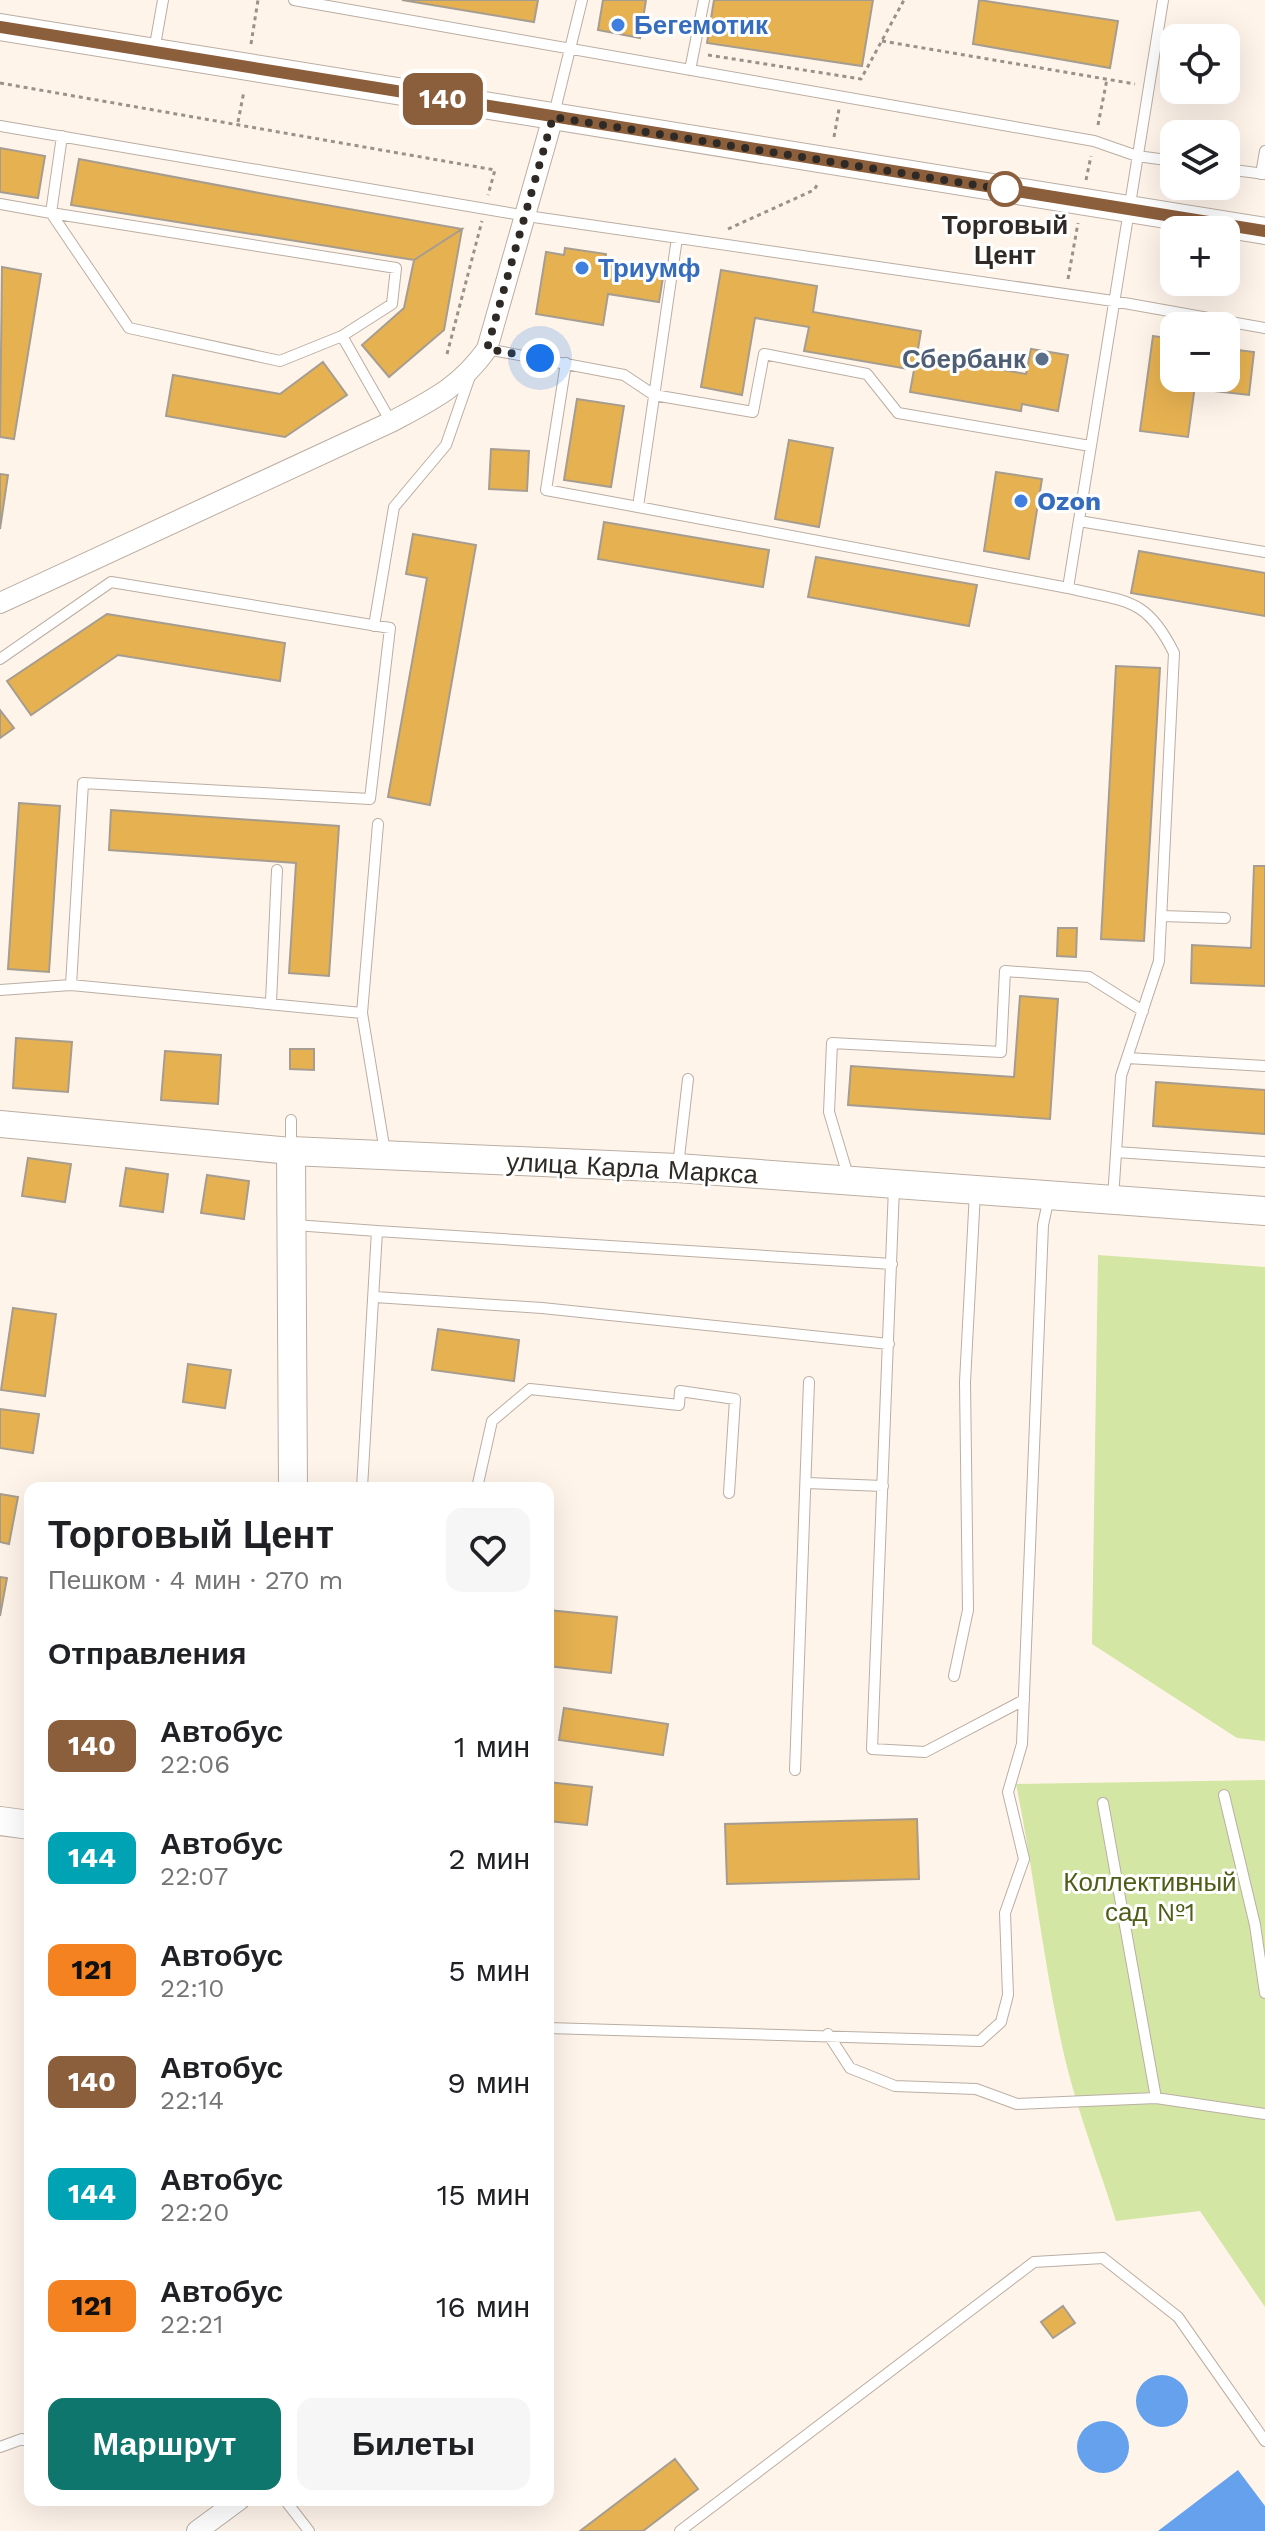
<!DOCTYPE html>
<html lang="ru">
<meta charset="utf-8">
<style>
:root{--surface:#fff;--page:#f6f6f6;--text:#202124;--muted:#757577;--accent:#0f766e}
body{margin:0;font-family:"Work Sans",sans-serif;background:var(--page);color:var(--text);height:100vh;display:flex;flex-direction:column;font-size:30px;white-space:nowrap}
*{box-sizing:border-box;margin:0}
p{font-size:26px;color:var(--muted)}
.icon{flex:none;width:44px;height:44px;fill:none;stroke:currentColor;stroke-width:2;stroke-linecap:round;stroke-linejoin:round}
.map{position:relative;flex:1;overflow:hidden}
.drawer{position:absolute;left:24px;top:1482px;width:530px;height:1024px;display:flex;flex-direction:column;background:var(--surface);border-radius:16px;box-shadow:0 8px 32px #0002}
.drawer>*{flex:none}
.badge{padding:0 16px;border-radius:12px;font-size:28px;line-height:52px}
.buttons{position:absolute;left:1160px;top:24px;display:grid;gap:16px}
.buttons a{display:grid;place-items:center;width:80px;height:80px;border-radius:16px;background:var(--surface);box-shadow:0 8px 32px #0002;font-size:40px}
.you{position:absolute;width:40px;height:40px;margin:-20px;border:6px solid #fff;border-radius:50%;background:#1a73e8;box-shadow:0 0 0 12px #1a73e833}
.map>.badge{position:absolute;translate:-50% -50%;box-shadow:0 0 0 4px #fff}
h2{padding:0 24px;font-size:30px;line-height:72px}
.round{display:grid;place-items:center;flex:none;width:84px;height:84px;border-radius:16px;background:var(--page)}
.headline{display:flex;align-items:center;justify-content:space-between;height:136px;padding:0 24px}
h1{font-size:38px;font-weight:800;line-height:60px}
.button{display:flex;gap:16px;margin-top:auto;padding:16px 24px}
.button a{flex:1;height:92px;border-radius:16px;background:var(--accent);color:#fff;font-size:32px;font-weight:800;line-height:92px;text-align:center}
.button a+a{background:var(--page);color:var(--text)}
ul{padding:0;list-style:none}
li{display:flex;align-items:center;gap:24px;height:112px;padding:0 24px}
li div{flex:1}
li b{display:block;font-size:30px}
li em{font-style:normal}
li .badge{min-width:88px;font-weight:700;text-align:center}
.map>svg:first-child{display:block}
.green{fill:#d3e6a4}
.water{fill:#65a1ec}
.building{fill:#e6b151;stroke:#a69d90;stroke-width:2}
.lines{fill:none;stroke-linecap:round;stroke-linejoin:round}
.service-casing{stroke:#bbaea3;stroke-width:12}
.minor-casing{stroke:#bbaea3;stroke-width:22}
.tertiary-casing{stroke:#bbaea3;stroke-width:28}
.secondary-casing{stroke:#bbaea3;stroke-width:30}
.path{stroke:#9a928a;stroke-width:3;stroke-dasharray:4 4;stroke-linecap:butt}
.service{stroke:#fff;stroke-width:10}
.minor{stroke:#fff;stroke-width:20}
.tertiary{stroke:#fff;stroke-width:26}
.secondary{stroke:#fff;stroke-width:28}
.line-casing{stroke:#fff;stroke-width:18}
.line{stroke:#8b5e3c;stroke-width:12}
.walk{stroke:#2f2a25;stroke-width:8;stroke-dasharray:0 14.4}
.shop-dot{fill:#3f7fe0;stroke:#fff;stroke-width:3}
.stop-dot{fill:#fff;stroke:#8b5e3c;stroke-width:4}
.service-dot{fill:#5c6f8a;stroke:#fff;stroke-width:3}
.labels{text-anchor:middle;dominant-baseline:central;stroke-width:6;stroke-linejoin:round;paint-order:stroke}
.shop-label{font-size:26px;font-weight:bold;fill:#366cbe;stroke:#fff;text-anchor:start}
.stop-label{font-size:26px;font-weight:bold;fill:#2f2a25;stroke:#fff}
.service-label{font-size:26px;font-weight:bold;fill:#4e5e75;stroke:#fff;text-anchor:end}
.street-label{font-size:26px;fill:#2f2a25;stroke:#fff}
.park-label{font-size:26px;fill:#4e5d18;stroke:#fff}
</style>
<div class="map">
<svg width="1265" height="2531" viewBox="0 0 1265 2531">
<rect width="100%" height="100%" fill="#fff4ea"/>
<path class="green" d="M1098,1255L1265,1267V1741L1237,1738L1092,1644Z
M1265,1780V2307L1200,2211L1116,2221C1100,2169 1079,2116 1066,2063C1044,1971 1035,1877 1016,1784Z"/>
<path class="water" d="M1136 2401a26 26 0 1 1 52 0a26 26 0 1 1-52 0Z
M1077 2447a26 26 0 1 1 52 0a26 26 0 1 1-52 0Z
M1238,2470L1265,2506V2531H1158Z"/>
<path class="building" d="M402,0H538L534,22Z
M603,0H646L640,38L598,30Z
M714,0H873L862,66L707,43Z
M979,0L1118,21L1110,68L973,44Z
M0,148L45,156L38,198L0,192Z
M79,159L270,195L462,229L414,260L71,205Z
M462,229L444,330L389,377L362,345L404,308L414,260Z
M565,248L606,254L605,262L664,271L659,302L608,294L603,325L536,314L546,252L564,255Z
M2,267L41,274L14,439L0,437Z
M721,270L817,286L813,312L921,331L917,355L1026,374L1031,349L1068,355L1058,411L1022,404L1021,411L910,392L914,370L804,351L809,327L755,318L742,395L701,387Z
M1153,336L1174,339V378H1196L1188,437L1140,431Z
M1232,341L1238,350L1254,352L1249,395L1215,391L1216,378H1226V346Z
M323,362L347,395L285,437L166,416L173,375L280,394Z
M577,399L624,406L611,487L564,480Z
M789,440L833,448L819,527L775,519Z
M491,449L529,451L527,491L489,489Z
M996,472L1042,479L1029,559L984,551Z
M0,474L8,475L0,529Z
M604,522L769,550L763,587L598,559Z
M413,534L476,545L430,805L388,797L427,578L406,574Z
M1139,551L1265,573V616L1131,593Z
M816,557L977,585L969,626L808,597Z
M107,614L285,643L280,681L118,655L31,715L7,681Z
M1116,666L1160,668L1144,941L1101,939Z
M0,710L14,728L0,738Z
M19,803L60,806L49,972L8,969Z
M111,810L339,826L329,976L289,973L296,863L109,850Z
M1254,866H1265V986L1191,983L1192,945L1251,948Z
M1058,928H1077L1076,957L1057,956Z
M1020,996L1058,999L1050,1119L848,1105L851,1066L1014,1077Z
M16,1038L72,1042L68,1092L13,1088Z
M290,1049H314V1070L290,1069Z
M165,1051L221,1055L218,1104L161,1100Z
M1156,1082L1265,1090V1134L1153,1126Z
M28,1158L71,1164L65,1202L22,1196Z
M126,1168L168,1174L163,1212L120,1206Z
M207,1175L249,1181L244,1219L201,1213Z
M13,1308L56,1314L45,1396L1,1390Z
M438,1329L519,1340L514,1381L432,1370Z
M188,1364L231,1370L225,1408L183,1402Z
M0,1409L39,1414L33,1453L0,1448Z
M0,1494L18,1497L9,1544L0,1542Z
M0,1577L7,1578L0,1616Z
M548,1610L617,1617L611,1673L548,1666Z
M564,1708L668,1724L663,1755L559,1740Z
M548,1782L592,1787L587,1825L548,1821Z
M917,1819L919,1879L727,1884L725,1824Z
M1063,2306L1075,2323L1053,2338L1041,2322Z
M675,2459L698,2489L643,2531H580Z"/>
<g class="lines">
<defs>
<path id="service" d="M294,0L1094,141L1137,156L1174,161
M154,51L163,0
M690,70L704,0
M554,114L582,0
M0,126L527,216L1113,301L1265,328
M1226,169L1265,174
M1261,174L1265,151
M0,204L51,213L62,136
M51,213L129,328L280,361L342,336L391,422
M51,213L396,268L392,304L342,336
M677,238L638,507L1068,588
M487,349L624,375L654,395L753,412L764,354L867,374L898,413L1090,446
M566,363L546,490L638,507
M1079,521L1265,552
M374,626L394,507L446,445L470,376
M0,659L111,582L390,628L370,799L83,783L71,985L0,990
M378,824L362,1013L385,1152
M1162,916L1225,918
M71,985L362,1013
M271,1002L277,870
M1127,1058L1265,1066
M291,1120V1150
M1116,1152L1265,1162
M678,1166L688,1079
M849,1179L829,1112L832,1043L1001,1052L1005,971L1089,977L1143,1011
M894,1187L872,1749L925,1752L1024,1700
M1113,1199L1121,1076L1159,961L1174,653C1146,596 1125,602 1068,588L1163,0
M295,1225L377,1231
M375,1297L542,1308L889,1344
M807,1483L883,1486
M362,1488L377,1231L892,1264
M477,1488L492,1421L530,1389L679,1405L680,1391L735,1399L729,1493
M954,1676L968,1610L965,1382L975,1192
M795,1770L809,1382
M1224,1795L1255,1925L1265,1993
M1103,1803L1156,2098
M548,2028L980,2041L1001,2022L1008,1995L1005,1913L1024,1859L1008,1792L1022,1744L1043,1225L1049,1197
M828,2034L850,2068L895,2086L976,2089L1017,2104L1156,2098L1265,2114
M0,2447L22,2439L30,2441
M285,2500L309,2531
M680,2531L1034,2262L1103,2258L1178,2317L1265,2441"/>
<path id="minor" d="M0,603L391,422C432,400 460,387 487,349L553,117
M197,2531L239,2500"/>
<path id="tertiary" d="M0,27L1265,231
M0,1124L291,1151"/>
<path id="secondary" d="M293,1488L291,1151L677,1168L1265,1211
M0,1821L30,1825"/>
</defs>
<use href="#service" class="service-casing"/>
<use href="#minor" class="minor-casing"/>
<use href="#tertiary" class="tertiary-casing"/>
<use href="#secondary" class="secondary-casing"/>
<path class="path" d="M882,41L1135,84
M251,44L258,0
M708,55L861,79L904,0
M0,83L495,170L488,195
M1162,85L1174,84
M238,122L244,91
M1098,125L1107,79
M834,137L839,109
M1086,180L1091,156
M728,229L814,190L819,182
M1068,279L1078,223
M447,354L482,221"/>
<use href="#service" class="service"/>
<use href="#minor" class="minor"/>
<use href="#tertiary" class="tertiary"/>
<use href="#secondary" class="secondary"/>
</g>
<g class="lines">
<defs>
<path id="line" d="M0,27L1265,231"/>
</defs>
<use href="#line" class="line-casing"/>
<use href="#line" class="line"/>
<path class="walk" d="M540,358L487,349L553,117L1019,192L1005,189"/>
</g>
<g class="shop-dot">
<circle cx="618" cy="25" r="8"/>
<circle cx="582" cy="268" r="8"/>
<circle cx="1021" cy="501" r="8"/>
</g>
<circle class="stop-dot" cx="1005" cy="189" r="16"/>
<circle class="service-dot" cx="1042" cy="359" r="8"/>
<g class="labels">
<g class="shop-label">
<text x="634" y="25">Бегемотик</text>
<text x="598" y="268">Триумф</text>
<text x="1037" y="501">Ozon</text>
</g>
<g class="stop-label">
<text x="1005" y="225">Торговый<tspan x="1005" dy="30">Цент</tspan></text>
</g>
<g class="service-label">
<text x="1026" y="359">Сбербанк</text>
</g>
<g class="street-label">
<text transform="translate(632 1168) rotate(3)">улица Карла Маркса</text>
</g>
<g class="park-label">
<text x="1150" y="1882">Коллективный<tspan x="1150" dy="30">сад №1</tspan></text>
</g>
</g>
</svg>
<div class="buttons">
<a><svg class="icon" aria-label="locate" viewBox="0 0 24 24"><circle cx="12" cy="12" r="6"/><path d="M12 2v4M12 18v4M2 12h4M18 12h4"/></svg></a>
<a><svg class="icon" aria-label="layers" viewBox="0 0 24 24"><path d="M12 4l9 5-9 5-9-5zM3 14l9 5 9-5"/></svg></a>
<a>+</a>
<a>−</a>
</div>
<div class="you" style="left:540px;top:358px"></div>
<b class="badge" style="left:443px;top:99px;background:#8b5e3c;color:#fff">140</b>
<section class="drawer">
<div class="headline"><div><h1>Торговый Цент</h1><p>Пешком · 4 мин · 270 m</p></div><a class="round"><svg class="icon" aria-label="heart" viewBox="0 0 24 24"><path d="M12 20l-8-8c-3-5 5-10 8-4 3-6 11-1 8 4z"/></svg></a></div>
<h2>Отправления</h2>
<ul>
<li><span class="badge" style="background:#8b5e3c;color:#fff">140</span><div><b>Автобус</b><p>22:06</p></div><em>1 мин</em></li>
<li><span class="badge" style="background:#00a3b4;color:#fff">144</span><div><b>Автобус</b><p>22:07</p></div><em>2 мин</em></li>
<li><span class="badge" style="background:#f58220;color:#111">121</span><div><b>Автобус</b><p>22:10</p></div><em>5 мин</em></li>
<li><span class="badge" style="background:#8b5e3c;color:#fff">140</span><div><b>Автобус</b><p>22:14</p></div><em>9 мин</em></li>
<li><span class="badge" style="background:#00a3b4;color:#fff">144</span><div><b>Автобус</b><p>22:20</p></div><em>15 мин</em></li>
<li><span class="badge" style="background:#f58220;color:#111">121</span><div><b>Автобус</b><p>22:21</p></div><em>16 мин</em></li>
</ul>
<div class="button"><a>Маршрут</a><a>Билеты</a></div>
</section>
</div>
